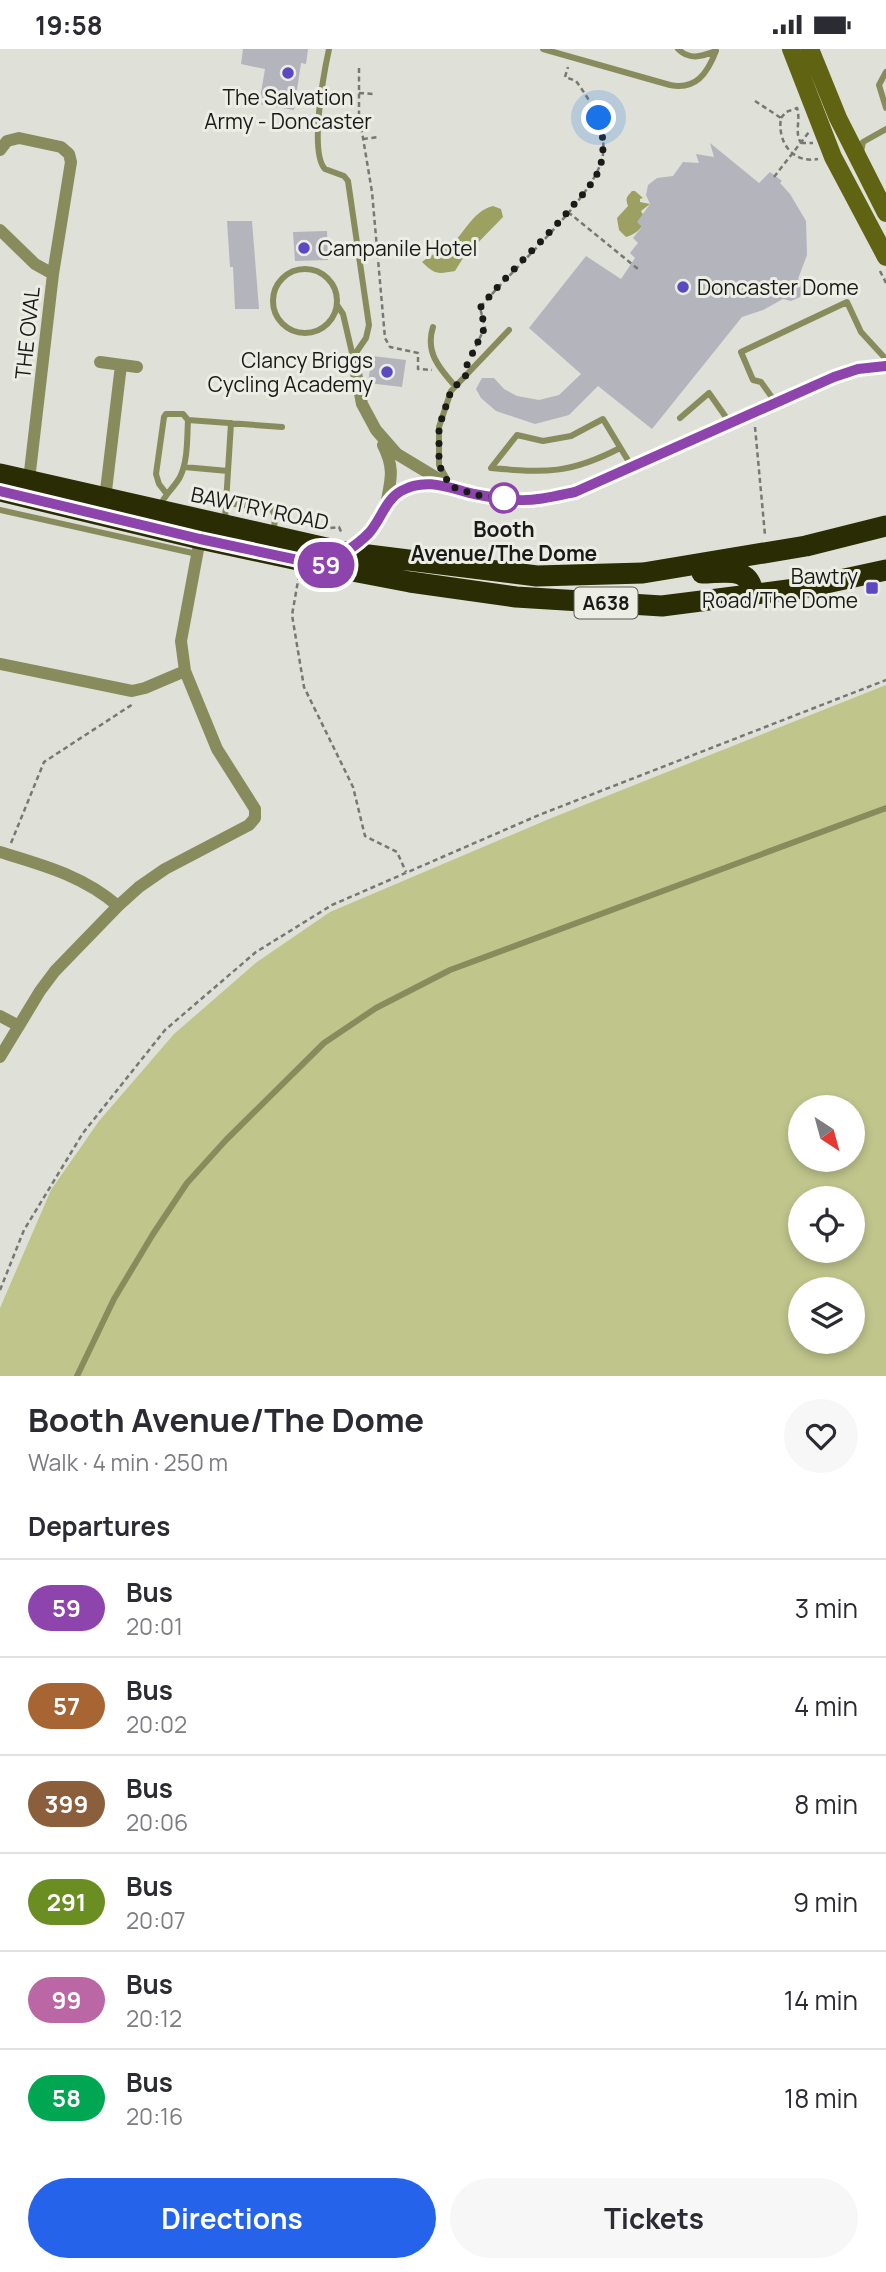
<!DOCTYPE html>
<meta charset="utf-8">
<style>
:root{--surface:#fff;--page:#f7f7f7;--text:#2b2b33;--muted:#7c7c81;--line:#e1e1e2;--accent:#2563eb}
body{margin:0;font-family:Manrope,sans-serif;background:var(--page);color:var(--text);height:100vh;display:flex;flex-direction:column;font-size:26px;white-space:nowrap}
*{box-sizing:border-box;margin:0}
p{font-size:23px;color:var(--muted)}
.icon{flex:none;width:38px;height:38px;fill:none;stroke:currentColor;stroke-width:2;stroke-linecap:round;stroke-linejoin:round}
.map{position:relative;height:1327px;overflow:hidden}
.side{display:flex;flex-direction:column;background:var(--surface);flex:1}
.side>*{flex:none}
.badge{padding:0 14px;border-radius:23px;font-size:24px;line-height:46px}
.needle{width:46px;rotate:144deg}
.buttons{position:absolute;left:788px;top:1046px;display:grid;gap:14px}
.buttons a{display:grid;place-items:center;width:77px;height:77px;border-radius:50%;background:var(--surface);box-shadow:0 4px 10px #0003;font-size:35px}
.you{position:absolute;width:35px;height:35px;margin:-18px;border:5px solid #fff;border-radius:50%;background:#1a73e8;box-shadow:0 0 0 10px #1a73e833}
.map>.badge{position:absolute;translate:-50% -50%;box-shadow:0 0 0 4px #fff}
h2{padding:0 28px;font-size:26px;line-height:63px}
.round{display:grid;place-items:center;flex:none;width:74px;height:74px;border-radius:37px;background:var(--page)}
.overview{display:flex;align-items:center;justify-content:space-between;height:119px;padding:0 28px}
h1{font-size:33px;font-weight:700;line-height:52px}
.primary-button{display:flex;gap:14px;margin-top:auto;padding:14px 28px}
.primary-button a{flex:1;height:80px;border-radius:42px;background:var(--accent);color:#fff;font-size:28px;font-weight:700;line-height:80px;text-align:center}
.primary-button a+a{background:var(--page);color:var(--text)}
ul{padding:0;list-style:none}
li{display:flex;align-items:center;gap:21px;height:98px;padding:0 28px;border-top:2px solid var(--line)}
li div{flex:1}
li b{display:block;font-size:26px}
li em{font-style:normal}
li .badge{min-width:77px;font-weight:700;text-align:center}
.status{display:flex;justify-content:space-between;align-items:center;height:49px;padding:0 35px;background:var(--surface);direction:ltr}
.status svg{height:19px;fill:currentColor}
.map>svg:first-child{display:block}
.green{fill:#c0c58c;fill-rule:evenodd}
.water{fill:#9ca061}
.building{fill:#b4b4bc}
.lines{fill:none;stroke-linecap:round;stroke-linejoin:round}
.path{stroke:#777872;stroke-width:2.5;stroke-dasharray:5 3.5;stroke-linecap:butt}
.lane{stroke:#888c5d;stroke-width:6}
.street{stroke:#888c5d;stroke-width:12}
.secondary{stroke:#606312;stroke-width:18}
.highway{stroke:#2a2c04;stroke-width:21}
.line-casing{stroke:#fff;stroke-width:16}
.line{stroke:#8e44ad;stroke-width:10}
.walk{stroke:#1a1b18;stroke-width:7;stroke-dasharray:0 12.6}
.poi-dot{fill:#5c48c0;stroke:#ecede5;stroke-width:2.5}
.stop-dot{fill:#fff;stroke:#8e44ad;stroke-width:3.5}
.labels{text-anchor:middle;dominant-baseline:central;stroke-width:6;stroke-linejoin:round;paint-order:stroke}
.shield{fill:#ecede5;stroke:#595a56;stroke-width:2}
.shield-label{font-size:19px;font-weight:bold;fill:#1a1b18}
.poi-label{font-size:21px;fill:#1a1b18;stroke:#ecede5;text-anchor:start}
.street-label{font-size:21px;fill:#1a1b18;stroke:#ecede5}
.stop-label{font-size:21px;font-weight:bold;fill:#1a1b18;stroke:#ecede5}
</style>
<div class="status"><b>19:58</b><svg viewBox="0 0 49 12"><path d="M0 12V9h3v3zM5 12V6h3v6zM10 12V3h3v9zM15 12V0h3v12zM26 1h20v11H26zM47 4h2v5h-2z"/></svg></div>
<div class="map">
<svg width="886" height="1327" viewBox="0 0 886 1327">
<rect width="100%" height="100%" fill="#dfe0d7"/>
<path class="green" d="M886,636V1327H0V1259L51,1141L99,1072L174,985L257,913L330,863L549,770ZM800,1059H852V1111H800ZM800,1150H852V1202H800ZM800,1241H852V1293H800Z"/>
<path class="water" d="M632,142H635L643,149L640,150V153L650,155L641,162L646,171C642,180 634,186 626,188L619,181L617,169L628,157C625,149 627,148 632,142Z
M493,157L501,160L503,168L463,209L455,222C438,225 435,226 422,213C430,206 438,204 446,199C465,187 470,163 493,157Z"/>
<path class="building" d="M243,0H308L306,15L301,14L294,61L259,55L265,20L241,15Z
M710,94L759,134L770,123L782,132L780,134L790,145L806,172L807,206L798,230L803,235L804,241L800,248L791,252L783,250L763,261L742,268L652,380L598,337L569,366L535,375L496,362L481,349L476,340L482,329H494L504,340L517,347L539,351L559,346L581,325L529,279L586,207L621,230L635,209L630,204L638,194L633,189L642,178L637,173L650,155L646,146L648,136L657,129L673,127L683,113L699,114L696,105L714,108Z
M227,172H252L259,260H235L233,218H230Z
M327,182L328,211L295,212L293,183Z
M372,307L406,311L402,338L368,334Z"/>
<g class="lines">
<path class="path" d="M359,19V65L372,143L385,289L390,298L418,304V320L432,321
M359,44L374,45
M755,52L781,69C777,92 792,115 818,110
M781,69L786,63L797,59C801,71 794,83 801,94
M363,90L379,88
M801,94H813
M774,128L809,83
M568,163L638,220
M880,222L886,234
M472,305L485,278L480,259C509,222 598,147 603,105C606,77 592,54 576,32L565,28L568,18
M755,378L765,486
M322,480L339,478L342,485
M299,526L292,566L304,638L353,738L365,787L397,803L406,823
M11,794L44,713L133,655
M0,1241L24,1181L83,1084L165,981L256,903L332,856L539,766L886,631"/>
<path class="lane" d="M329,0C324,23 309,103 325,120L344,127L348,132L369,276L366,289L353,308
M543,0L670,36C696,41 707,25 716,2C702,7 690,12 678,0
M886,23L879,36L886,59
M861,103L863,93L886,80
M273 252a32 32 0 1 1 64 0a32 32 0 1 1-64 0Z
M337,256L343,265L353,308
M433,278C425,303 439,319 455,337
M776,354L761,333L753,331L741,303L847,253L861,283L884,308
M680,369L709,344L730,374
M620,399C570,425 546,424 491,419L517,386L543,392L571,387L603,370L632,418
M184,418L228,422L225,470
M228,422L231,374
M448,432L439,416V378L451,342L509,281
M166,444L159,435L156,425L164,368L166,365H183L188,371L282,378
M225,454L271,459L275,466L274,482
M160,457C165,445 174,439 180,428C188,412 187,389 188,371
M0,461L197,505
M77,1327L114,1250L153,1185L187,1134L226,1091L324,994L376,959L450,921L886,759"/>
<path class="street" d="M0,101L7,92L19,89L61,98L69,105L71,113L53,225L29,431
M0,181L35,215L53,225
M353,308L362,355L376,381L397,405L455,440L498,449L538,451L575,443L610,428L834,328L858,320L886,317
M100,313L137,318
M383,396C395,420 391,430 386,456
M105,450L121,316
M343,503C353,497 362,491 370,483C375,476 379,467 384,460C400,435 420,434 446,436
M0,615L132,642L145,639L185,622
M0,803C43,816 84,827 118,857
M0,967L19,977
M0,1008L40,942L55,922L118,857L139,838L165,820L249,776L255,769V760L217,700L185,622L181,592L200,490"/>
<path class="secondary" d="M791,0L833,108L886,208
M810,0L838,69L886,164"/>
<path class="highway" d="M0,425L344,503L537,527L643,524L806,497L886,477
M0,442L200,490L326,517L410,533L516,548L662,557L803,539L886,521
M702,524C725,524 751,516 753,546"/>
</g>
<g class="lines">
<defs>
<path id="line" d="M0,442L200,490L326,517C340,506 357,497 369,484C381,471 385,451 401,442C426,428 449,439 474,445C488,448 503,450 517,451C537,452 556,447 575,443L834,328L858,320L886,317"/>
</defs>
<use href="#line" class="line-casing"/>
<use href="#line" class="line"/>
<path class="walk" d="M504,449L477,446L450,437L439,416V378L451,342L469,323L467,316L485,278L480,259C509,222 546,190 575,154C585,143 595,132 600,118C605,101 603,86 599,69"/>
</g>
<g class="poi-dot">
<circle cx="288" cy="24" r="7"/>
<circle cx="304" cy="199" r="7"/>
<circle cx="683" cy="238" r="7"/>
<circle cx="387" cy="323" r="7"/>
<rect x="865" y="532" width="14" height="14" rx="3.5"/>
</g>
<circle class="stop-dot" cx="504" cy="449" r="14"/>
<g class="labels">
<rect class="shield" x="574.5" y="538.5" width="63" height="31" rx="5"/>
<g class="shield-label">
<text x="606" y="554">A638</text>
</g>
<g class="poi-label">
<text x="288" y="48" text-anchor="middle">The Salvation<tspan x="288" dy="24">Army - Doncaster</tspan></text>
<text x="318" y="199">Campanile Hotel</text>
<text x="697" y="238">Doncaster Dome</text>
<text x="373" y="311" text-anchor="end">Clancy Briggs<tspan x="373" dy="24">Cycling Academy</tspan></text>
<text x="858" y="527" text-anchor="end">Bawtry<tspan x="858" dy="24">Road/The Dome</tspan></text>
</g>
<g class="street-label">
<text transform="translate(27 284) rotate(-84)">THE OVAL</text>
<text transform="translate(260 459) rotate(12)">BAWTRY ROAD</text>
</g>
<g class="stop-label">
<text x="504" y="480">Booth<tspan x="504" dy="24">Avenue/The Dome</tspan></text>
</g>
</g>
</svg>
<div class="buttons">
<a><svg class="needle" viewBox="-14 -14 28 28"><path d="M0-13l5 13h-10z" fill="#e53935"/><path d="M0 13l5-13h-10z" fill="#7c7c81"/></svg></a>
<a><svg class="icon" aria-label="locate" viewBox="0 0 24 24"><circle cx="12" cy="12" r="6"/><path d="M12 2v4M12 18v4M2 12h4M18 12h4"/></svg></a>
<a><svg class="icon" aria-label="layers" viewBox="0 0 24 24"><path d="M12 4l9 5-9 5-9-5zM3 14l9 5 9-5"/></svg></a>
</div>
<div class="you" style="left:599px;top:69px"></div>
<b class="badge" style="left:326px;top:516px;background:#8e44ad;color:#fff">59</b>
</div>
<section class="side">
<div class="overview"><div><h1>Booth Avenue/The Dome</h1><p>Walk · 4 min · 250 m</p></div><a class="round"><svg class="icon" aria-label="heart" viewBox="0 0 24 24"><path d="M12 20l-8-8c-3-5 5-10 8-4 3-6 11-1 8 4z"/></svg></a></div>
<h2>Departures</h2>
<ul>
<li><span class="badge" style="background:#8e44ad;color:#fff">59</span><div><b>Bus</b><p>20:01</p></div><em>3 min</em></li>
<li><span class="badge" style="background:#a76534;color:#fff">57</span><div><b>Bus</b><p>20:02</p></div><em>4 min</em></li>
<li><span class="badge" style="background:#8b5e3c;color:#fff">399</span><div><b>Bus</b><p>20:06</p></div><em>8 min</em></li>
<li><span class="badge" style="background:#6b8e23;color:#fff">291</span><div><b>Bus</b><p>20:07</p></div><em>9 min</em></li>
<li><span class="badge" style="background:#bb66a5;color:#fff">99</span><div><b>Bus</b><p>20:12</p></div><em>14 min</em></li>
<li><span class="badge" style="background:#00a651;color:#fff">58</span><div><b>Bus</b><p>20:16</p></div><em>18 min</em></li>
</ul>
<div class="primary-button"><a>Directions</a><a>Tickets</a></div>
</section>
